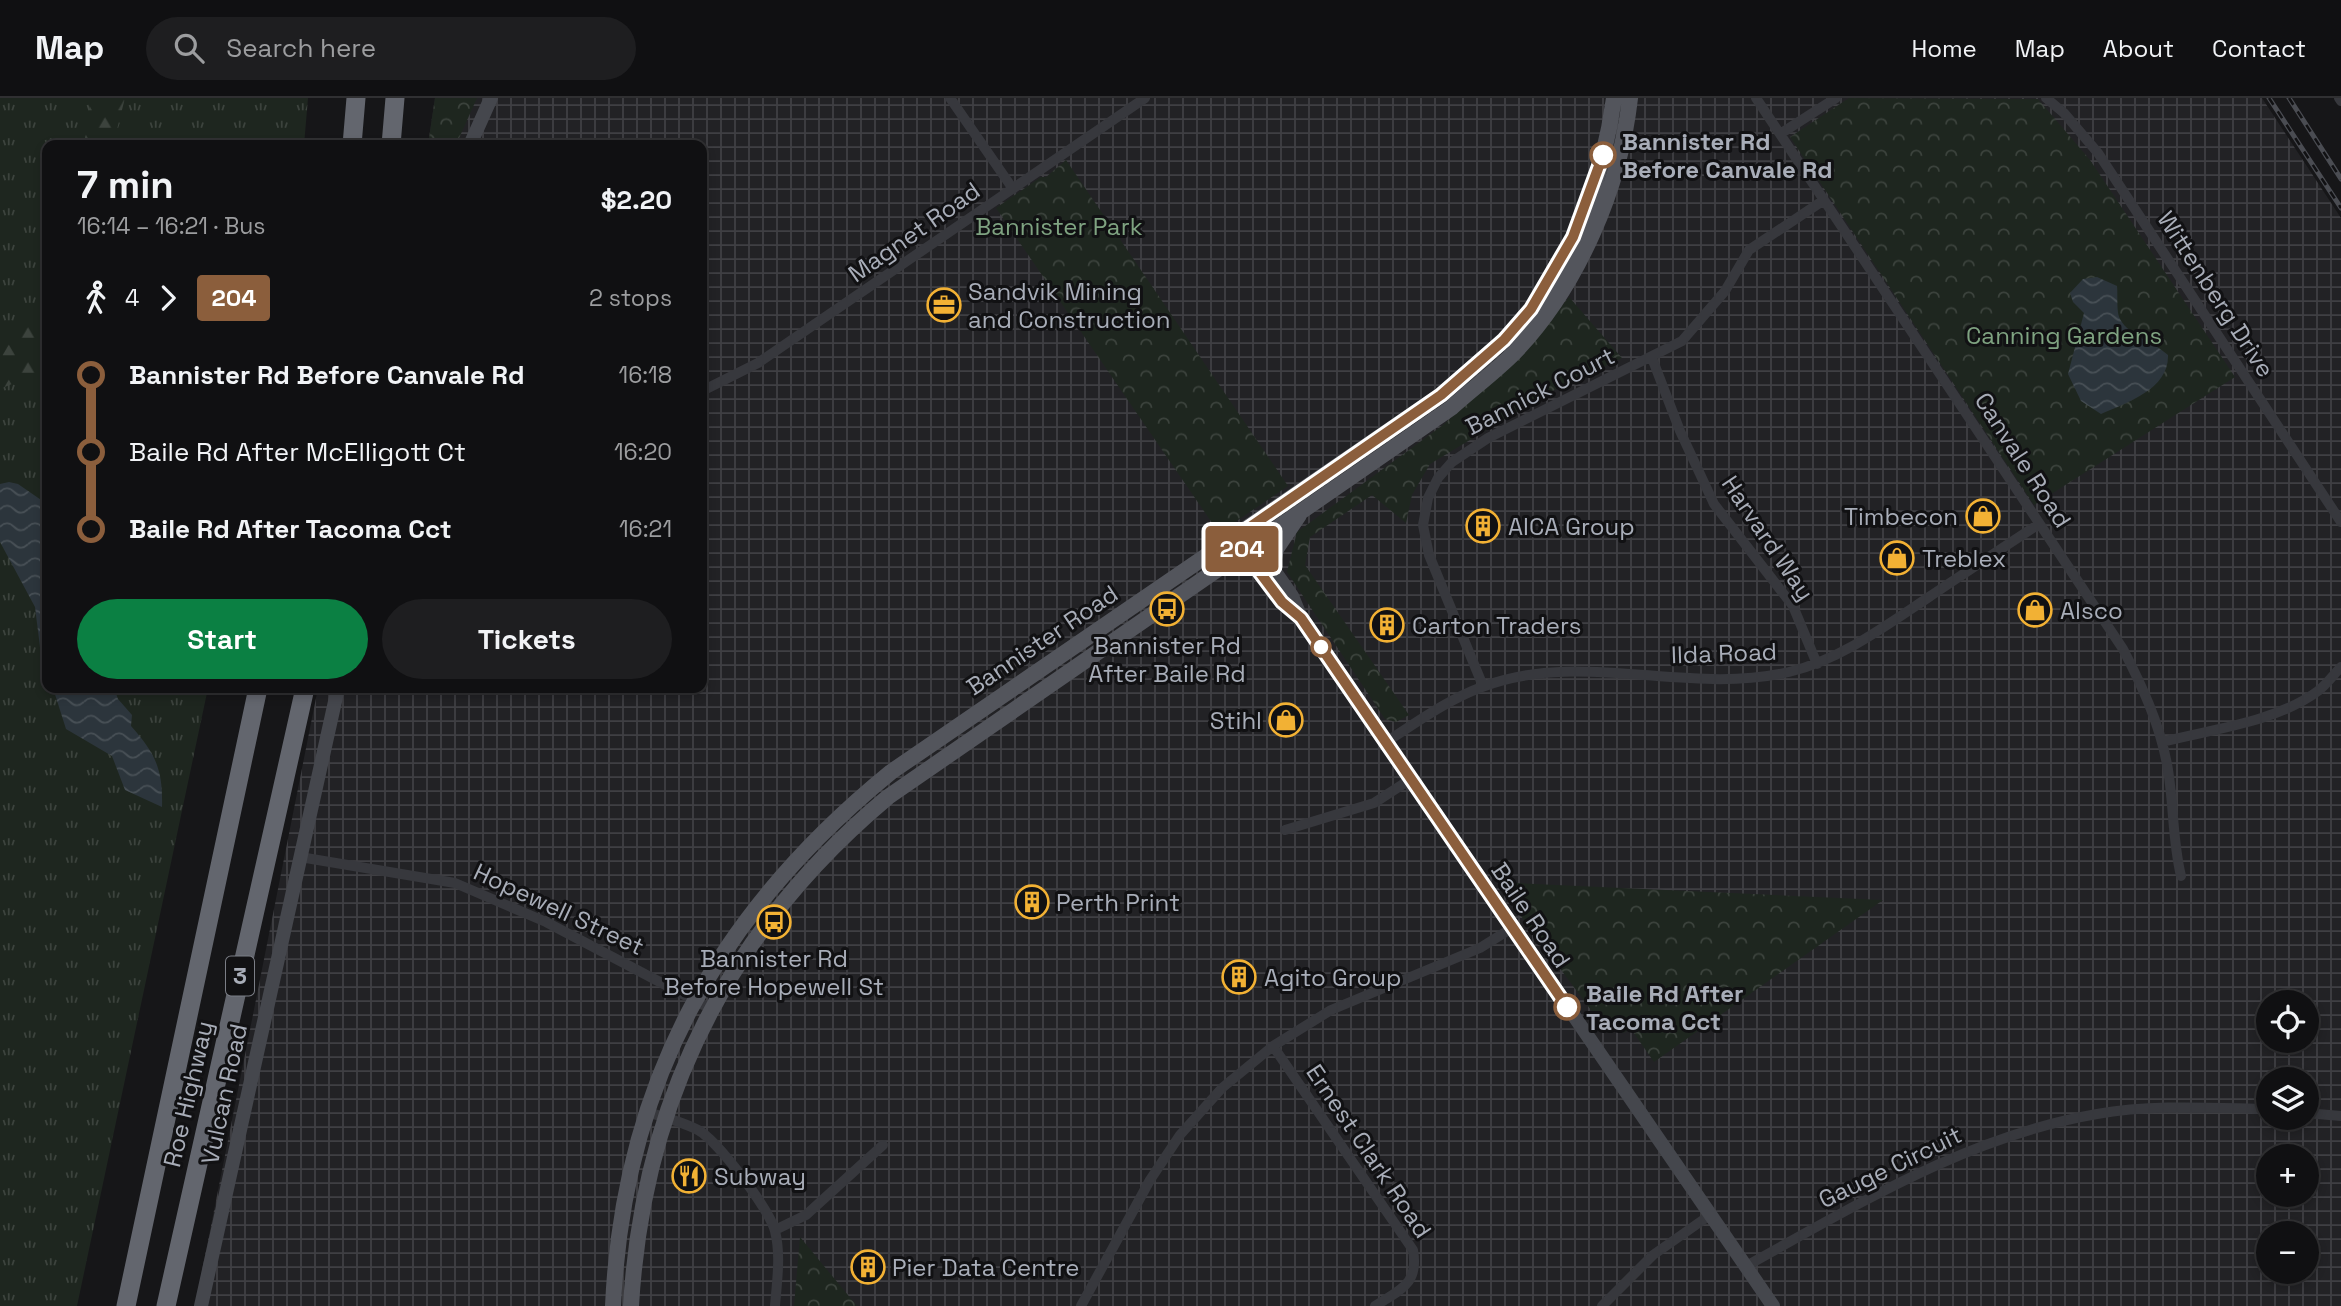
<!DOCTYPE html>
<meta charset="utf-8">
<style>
:root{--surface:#101012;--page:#1e1e20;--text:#f1f3f6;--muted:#9c9d9f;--line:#303032;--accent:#0b8043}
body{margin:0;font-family:"Space Grotesk",sans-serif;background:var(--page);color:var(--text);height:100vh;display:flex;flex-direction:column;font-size:26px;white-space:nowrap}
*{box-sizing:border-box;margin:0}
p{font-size:23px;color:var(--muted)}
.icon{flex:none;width:38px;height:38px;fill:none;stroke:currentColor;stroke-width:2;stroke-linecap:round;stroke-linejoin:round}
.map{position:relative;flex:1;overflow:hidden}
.drawer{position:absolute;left:42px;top:42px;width:665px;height:553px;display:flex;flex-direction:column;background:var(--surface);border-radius:14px;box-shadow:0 4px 10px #0003,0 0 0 2px var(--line)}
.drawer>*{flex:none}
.badge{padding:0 14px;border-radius:5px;font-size:24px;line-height:46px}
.fabs{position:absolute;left:2256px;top:892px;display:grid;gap:14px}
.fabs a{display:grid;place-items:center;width:63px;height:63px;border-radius:50%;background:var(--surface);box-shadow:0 4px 10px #0003,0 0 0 2px var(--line);font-size:35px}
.map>.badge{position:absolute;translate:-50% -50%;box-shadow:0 0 0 4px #fff}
.legs{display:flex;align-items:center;gap:10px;height:77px;padding:0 35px;font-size:23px}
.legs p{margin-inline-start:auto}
.summary{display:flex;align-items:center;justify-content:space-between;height:119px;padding:0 35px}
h1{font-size:38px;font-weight:600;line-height:52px}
.cta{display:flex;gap:14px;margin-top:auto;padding:14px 35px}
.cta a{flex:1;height:80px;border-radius:42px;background:var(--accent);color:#fff;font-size:28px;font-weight:600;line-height:80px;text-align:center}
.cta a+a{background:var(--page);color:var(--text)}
ul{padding:0 35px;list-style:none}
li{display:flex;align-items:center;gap:24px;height:77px;font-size:26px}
li i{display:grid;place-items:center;width:10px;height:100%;margin:0 9px;background:currentColor}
li i::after{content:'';width:18px;height:18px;margin:-9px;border:5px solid;border-radius:50%;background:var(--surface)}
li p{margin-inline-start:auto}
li:first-child i{background:linear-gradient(#0000 50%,currentColor 0)}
li:last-child i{background:linear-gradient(currentColor 50%,#0000 0)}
header{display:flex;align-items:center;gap:42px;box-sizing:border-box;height:98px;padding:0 35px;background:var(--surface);border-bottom:2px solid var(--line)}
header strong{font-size:33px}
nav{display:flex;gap:38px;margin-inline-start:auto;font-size:24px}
.search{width:490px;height:63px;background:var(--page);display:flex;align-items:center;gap:18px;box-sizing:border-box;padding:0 24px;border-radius:38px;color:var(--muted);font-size:26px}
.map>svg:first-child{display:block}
.industrial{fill:url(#industrial-grid);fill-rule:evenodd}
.grass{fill:url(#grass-tufts)}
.forest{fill:url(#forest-firs)}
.park{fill:url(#park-crowns)}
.water{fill:url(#water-waves)}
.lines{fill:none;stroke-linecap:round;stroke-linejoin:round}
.street{stroke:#37383d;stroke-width:10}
.secondary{stroke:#45474d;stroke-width:14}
.primary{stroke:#53555c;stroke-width:16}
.highway{stroke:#63666e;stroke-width:19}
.rail-casing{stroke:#4a4c52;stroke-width:5}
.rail{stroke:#111113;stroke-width:2.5;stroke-dasharray:8;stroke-linecap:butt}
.line-1-casing{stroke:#fff;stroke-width:16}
.line-1{stroke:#8b5e3c;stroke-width:10}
.stop-1-dot{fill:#fff;stroke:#8b5e3c;stroke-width:3.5}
.labels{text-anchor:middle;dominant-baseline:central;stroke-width:6;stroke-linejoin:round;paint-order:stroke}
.shield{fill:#111113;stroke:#7b7e86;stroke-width:2}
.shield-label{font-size:23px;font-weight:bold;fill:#a8adb8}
.stop-label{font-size:24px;font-weight:bold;fill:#a8adb8;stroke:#111113;text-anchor:start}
.park-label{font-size:24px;fill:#7fa381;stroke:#111113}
.street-label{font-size:24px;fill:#a8adb8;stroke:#111113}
.poi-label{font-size:24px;fill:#a8adb8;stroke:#111113;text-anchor:start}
</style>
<header>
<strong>Map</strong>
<div class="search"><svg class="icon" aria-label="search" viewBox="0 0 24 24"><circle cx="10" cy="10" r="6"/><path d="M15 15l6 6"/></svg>Search here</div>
<nav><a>Home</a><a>Map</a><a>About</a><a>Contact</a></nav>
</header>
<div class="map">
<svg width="2341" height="1208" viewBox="0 0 2341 1208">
<defs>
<pattern id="industrial-grid" width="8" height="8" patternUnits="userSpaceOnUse" patternTransform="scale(1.75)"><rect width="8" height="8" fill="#222225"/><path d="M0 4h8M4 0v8" fill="none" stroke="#3f3f43"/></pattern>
<pattern id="grass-tufts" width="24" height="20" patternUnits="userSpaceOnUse" patternTransform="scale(1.75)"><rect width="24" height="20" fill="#1e261f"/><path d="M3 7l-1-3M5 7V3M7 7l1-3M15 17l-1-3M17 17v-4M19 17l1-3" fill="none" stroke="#3c433d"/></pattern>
<pattern id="forest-firs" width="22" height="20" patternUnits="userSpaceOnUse" patternTransform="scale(1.75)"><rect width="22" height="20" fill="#1e261f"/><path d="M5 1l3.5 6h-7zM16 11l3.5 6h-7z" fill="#3c433d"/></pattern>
<pattern id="park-crowns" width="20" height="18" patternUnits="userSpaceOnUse" patternTransform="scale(1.75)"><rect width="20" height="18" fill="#1e261f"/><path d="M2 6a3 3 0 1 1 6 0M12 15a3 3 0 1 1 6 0" fill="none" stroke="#3c433d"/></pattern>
<pattern id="water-waves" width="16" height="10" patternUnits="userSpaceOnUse" patternTransform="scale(1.75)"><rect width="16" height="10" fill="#2c353c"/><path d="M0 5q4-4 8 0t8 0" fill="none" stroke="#485056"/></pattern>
</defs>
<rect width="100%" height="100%" fill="#161618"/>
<path class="industrial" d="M435,0H2262L2341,120V1208H195L318,590H702V47H428ZM2268,905H2306V943H2268ZM2268,982H2306V1020H2268ZM2268,1059H2306V1097H2268ZM2268,1136H2306V1174H2268Z"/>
<path class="grass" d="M0,0H308L304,47H47V590H208L77,1208H0Z"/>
<path class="forest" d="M91,0H125L113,47H84Z
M17,223L47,225V302L19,283L0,291V252Z"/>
<path class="park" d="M435,0H477L456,47H428Z
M1849,0L2038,1L2090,62L2235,279L2034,407L1790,39Z
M1066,62L1288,388L1219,435L996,110L1041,79H1046Z
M1569,199L1622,260L1548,295L1430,366L1412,397L1406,425L1372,397L1310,439L1305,467L1409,617L1396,624L1385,621L1287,474L1297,434L1443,327L1524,255Z
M1515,785L1883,802L1654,964L1631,931L1623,935L1618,928L1608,935L1498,787Z
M800,1139L857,1208H794Z"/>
<path class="water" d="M2097,179L2117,188C2118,197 2116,214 2120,221C2129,238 2154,244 2168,257C2169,291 2128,304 2101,316L2081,303L2068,276L2084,215L2073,204L2070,195L2083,181Z
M9,384L18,386L47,406V571L40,549L35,509L0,444V386Z
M53,590H114L118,601L132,617L131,628C156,656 163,672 162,709L125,692L112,658L66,631Z"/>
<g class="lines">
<path class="street" d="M950,0L1013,91
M1756,0L2123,551C2142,588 2159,624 2167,666C2174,703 2172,741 2181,778
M2046,0L2064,15L2098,55L2341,424
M2339,0L2341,3
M1780,36L1836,0
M1652,260L1680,333L1714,406L1793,508L1817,566
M702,293L758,265L1145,0
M1483,588L1429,457L1423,427L1428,400L1438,380L1452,364L1488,340L1682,243L1725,193L1749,152L1824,102
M1386,644C1417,624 1447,602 1482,589C1581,551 1688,598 1789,574C1841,561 1884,529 1929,499C1965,475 2002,450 2039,426
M2162,644C2213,631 2276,624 2318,593C2327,586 2334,576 2341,569
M1285,732L1374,705L1411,681
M300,759L455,785L546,824L711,911
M1273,948L1413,1152C1419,1186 1401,1191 1375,1208
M647,1014C664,1019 683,1024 698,1032C717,1042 770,1112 775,1133C781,1157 777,1183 775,1208
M2306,1015L2341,1018
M775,1132L806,1117L883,1047
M1746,1168C1859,1106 1968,1038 2097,1016C2153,1006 2212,1010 2268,1011
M1081,1208L1150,1082L1180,1037L1222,990L1273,948L1331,912L1480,850L1512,830
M1602,1208L1653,1157L1710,1117"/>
<path class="secondary" d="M470,47L491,0
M1246,432L1292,498L1301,520L1773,1208
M1234,440L1282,504L1298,517
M201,1208L338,590"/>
<path class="primary" d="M1272,470L1276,451L1299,417
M613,1208C623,984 719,814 891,674L1441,297C1472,270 1505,245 1531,212C1577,152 1604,74 1614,0
M631,1208C643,1001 729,832 888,699L1451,310C1472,291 1495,274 1515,254C1578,188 1620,90 1630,0"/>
<path class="highway" d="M352,47L356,0
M391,47L395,0
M126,1208L258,590
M166,1208L305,590"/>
<defs>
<path id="rail" d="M2269,0L2341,110
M2289,0L2341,81"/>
</defs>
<use href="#rail" class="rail-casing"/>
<use href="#rail" class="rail"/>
</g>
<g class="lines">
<defs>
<path id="line-1" d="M1567,909L1301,520L1282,504L1234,440L1441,297L1504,242L1531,211L1573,139L1603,57"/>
</defs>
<use href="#line-1" class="line-1-casing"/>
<use href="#line-1" class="line-1"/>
</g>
<defs>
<symbol id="office-ring" viewBox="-11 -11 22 22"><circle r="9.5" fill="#111113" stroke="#f2b134" stroke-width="1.5"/><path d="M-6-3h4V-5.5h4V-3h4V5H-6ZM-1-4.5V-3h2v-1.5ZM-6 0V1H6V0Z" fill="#f2b134"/></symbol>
<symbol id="shop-ring" viewBox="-11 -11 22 22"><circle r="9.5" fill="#111113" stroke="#f2b134" stroke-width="1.5"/><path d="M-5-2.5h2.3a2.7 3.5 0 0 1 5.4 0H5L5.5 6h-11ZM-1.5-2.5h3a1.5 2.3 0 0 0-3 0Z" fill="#f2b134"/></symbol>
<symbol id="building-ring" viewBox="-11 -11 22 22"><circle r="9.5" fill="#111113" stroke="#f2b134" stroke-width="1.5"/><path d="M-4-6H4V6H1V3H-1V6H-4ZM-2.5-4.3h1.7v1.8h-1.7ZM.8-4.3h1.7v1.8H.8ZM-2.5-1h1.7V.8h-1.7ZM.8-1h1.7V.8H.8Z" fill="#f2b134"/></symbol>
<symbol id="bus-ring" viewBox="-11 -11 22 22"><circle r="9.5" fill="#111113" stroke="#f2b134" stroke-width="1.5"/><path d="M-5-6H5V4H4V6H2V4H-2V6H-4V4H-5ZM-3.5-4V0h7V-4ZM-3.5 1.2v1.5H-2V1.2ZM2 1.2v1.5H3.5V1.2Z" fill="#f2b134"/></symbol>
<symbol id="restaurant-ring" viewBox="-11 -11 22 22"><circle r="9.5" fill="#111113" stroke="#f2b134" stroke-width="1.5"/><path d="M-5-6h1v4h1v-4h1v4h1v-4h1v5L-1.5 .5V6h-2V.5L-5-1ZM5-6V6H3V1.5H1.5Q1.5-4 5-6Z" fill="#f2b134"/></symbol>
</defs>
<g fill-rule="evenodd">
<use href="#office-ring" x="925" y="188" width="38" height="38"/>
<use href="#shop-ring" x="1964" y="399" width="38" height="38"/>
<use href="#building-ring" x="1464" y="409" width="38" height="38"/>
<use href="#shop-ring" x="1878" y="441" width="38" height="38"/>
<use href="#bus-ring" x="1148" y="492" width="38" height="38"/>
<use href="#shop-ring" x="2016" y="493" width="38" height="38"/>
<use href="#building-ring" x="1368" y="508" width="38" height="38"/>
<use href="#shop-ring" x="1267" y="603" width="38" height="38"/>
<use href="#building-ring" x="1013" y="785" width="38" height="38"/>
<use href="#bus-ring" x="755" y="805" width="38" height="38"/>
<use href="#building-ring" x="1220" y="860" width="38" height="38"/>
<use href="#restaurant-ring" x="670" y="1059" width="38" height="38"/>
<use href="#building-ring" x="849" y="1150" width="38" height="38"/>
</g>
<g class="stop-1-dot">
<circle cx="1603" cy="57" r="12"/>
<circle cx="1321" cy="549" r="9"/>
<circle cx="1567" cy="909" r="12"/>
</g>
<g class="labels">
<rect class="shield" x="226" y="858.5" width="28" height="39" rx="5"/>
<g class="shield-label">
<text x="240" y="878">3</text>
</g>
<g class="stop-label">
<text x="1622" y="43">Bannister Rd<tspan x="1622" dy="28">Before Canvale Rd</tspan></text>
<text x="1586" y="895">Baile Rd After<tspan x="1586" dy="28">Tacoma Cct</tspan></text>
</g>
<g class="park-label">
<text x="1059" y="128">Bannister Park</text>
<text x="2064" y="237">Canning Gardens</text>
</g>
<g class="street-label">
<text transform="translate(914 134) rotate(-35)">Magnet Road</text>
<text transform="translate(2216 196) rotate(57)">Wittenberg Drive</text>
<text transform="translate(1540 293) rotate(-27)">Bannick Court</text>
<text transform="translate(2023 362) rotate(57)">Canvale Road</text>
<text transform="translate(1768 440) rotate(56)">Harvard Way</text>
<text transform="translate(1042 542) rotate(-34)">Bannister Road</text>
<text transform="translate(1724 555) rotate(-2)">Ilda Road</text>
<text transform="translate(559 811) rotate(25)">Hopewell Street</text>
<text transform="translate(1531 817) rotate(56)">Baile Road</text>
<text transform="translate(188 996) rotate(-77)">Roe Highway</text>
<text transform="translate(224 996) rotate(-78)">Vulcan Road</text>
<text transform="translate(1369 1053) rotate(56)">Ernest Clark Road</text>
<text transform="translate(1890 1069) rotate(-26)">Gauge Circuit</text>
</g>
<g class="poi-label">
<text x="968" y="193">Sandvik Mining<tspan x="968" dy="28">and Construction</tspan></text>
<text x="1958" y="418" text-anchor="end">Timbecon</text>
<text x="1508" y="428">AICA Group</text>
<text x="1922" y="460">Treblex</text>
<text x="2060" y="512">Alsco</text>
<text x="1412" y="527">Carton Traders</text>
<text x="1167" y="547" text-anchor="middle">Bannister Rd<tspan x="1167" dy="28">After Baile Rd</tspan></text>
<text x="1262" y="622" text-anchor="end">Stihl</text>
<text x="1056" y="804">Perth Print</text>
<text x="774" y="860" text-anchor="middle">Bannister Rd<tspan x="774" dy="28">Before Hopewell St</tspan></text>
<text x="1264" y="879">Agito Group</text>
<text x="714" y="1078">Subway</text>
<text x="892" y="1169">Pier Data Centre</text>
</g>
</g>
</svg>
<div class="fabs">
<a><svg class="icon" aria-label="locate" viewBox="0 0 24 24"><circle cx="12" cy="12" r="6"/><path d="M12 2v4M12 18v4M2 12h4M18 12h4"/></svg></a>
<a><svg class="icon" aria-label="layers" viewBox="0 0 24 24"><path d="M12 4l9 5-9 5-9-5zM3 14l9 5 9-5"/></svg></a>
<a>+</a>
<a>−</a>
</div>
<b class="badge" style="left:1242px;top:451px;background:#8b5e3c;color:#fff">204</b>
<section class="drawer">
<div class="summary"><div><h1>7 min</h1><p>16:14 – 16:21 · Bus</p></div><b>$2.20</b></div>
<div class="legs"><svg class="icon" aria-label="walk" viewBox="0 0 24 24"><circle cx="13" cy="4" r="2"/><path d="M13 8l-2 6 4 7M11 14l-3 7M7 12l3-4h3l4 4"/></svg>4<svg class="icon" aria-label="forward" viewBox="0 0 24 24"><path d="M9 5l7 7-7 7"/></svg><b class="badge" style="background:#8b5e3c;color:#fff">204</b><p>2 stops</p></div>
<ul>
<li><i style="color:#8b5e3c"></i><b>Bannister Rd Before Canvale Rd</b><p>16:18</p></li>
<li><i style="color:#8b5e3c"></i><span>Baile Rd After McElligott Ct</span><p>16:20</p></li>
<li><i style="color:#8b5e3c"></i><b>Baile Rd After Tacoma Cct</b><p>16:21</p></li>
</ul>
<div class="cta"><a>Start</a><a>Tickets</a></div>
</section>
</div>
